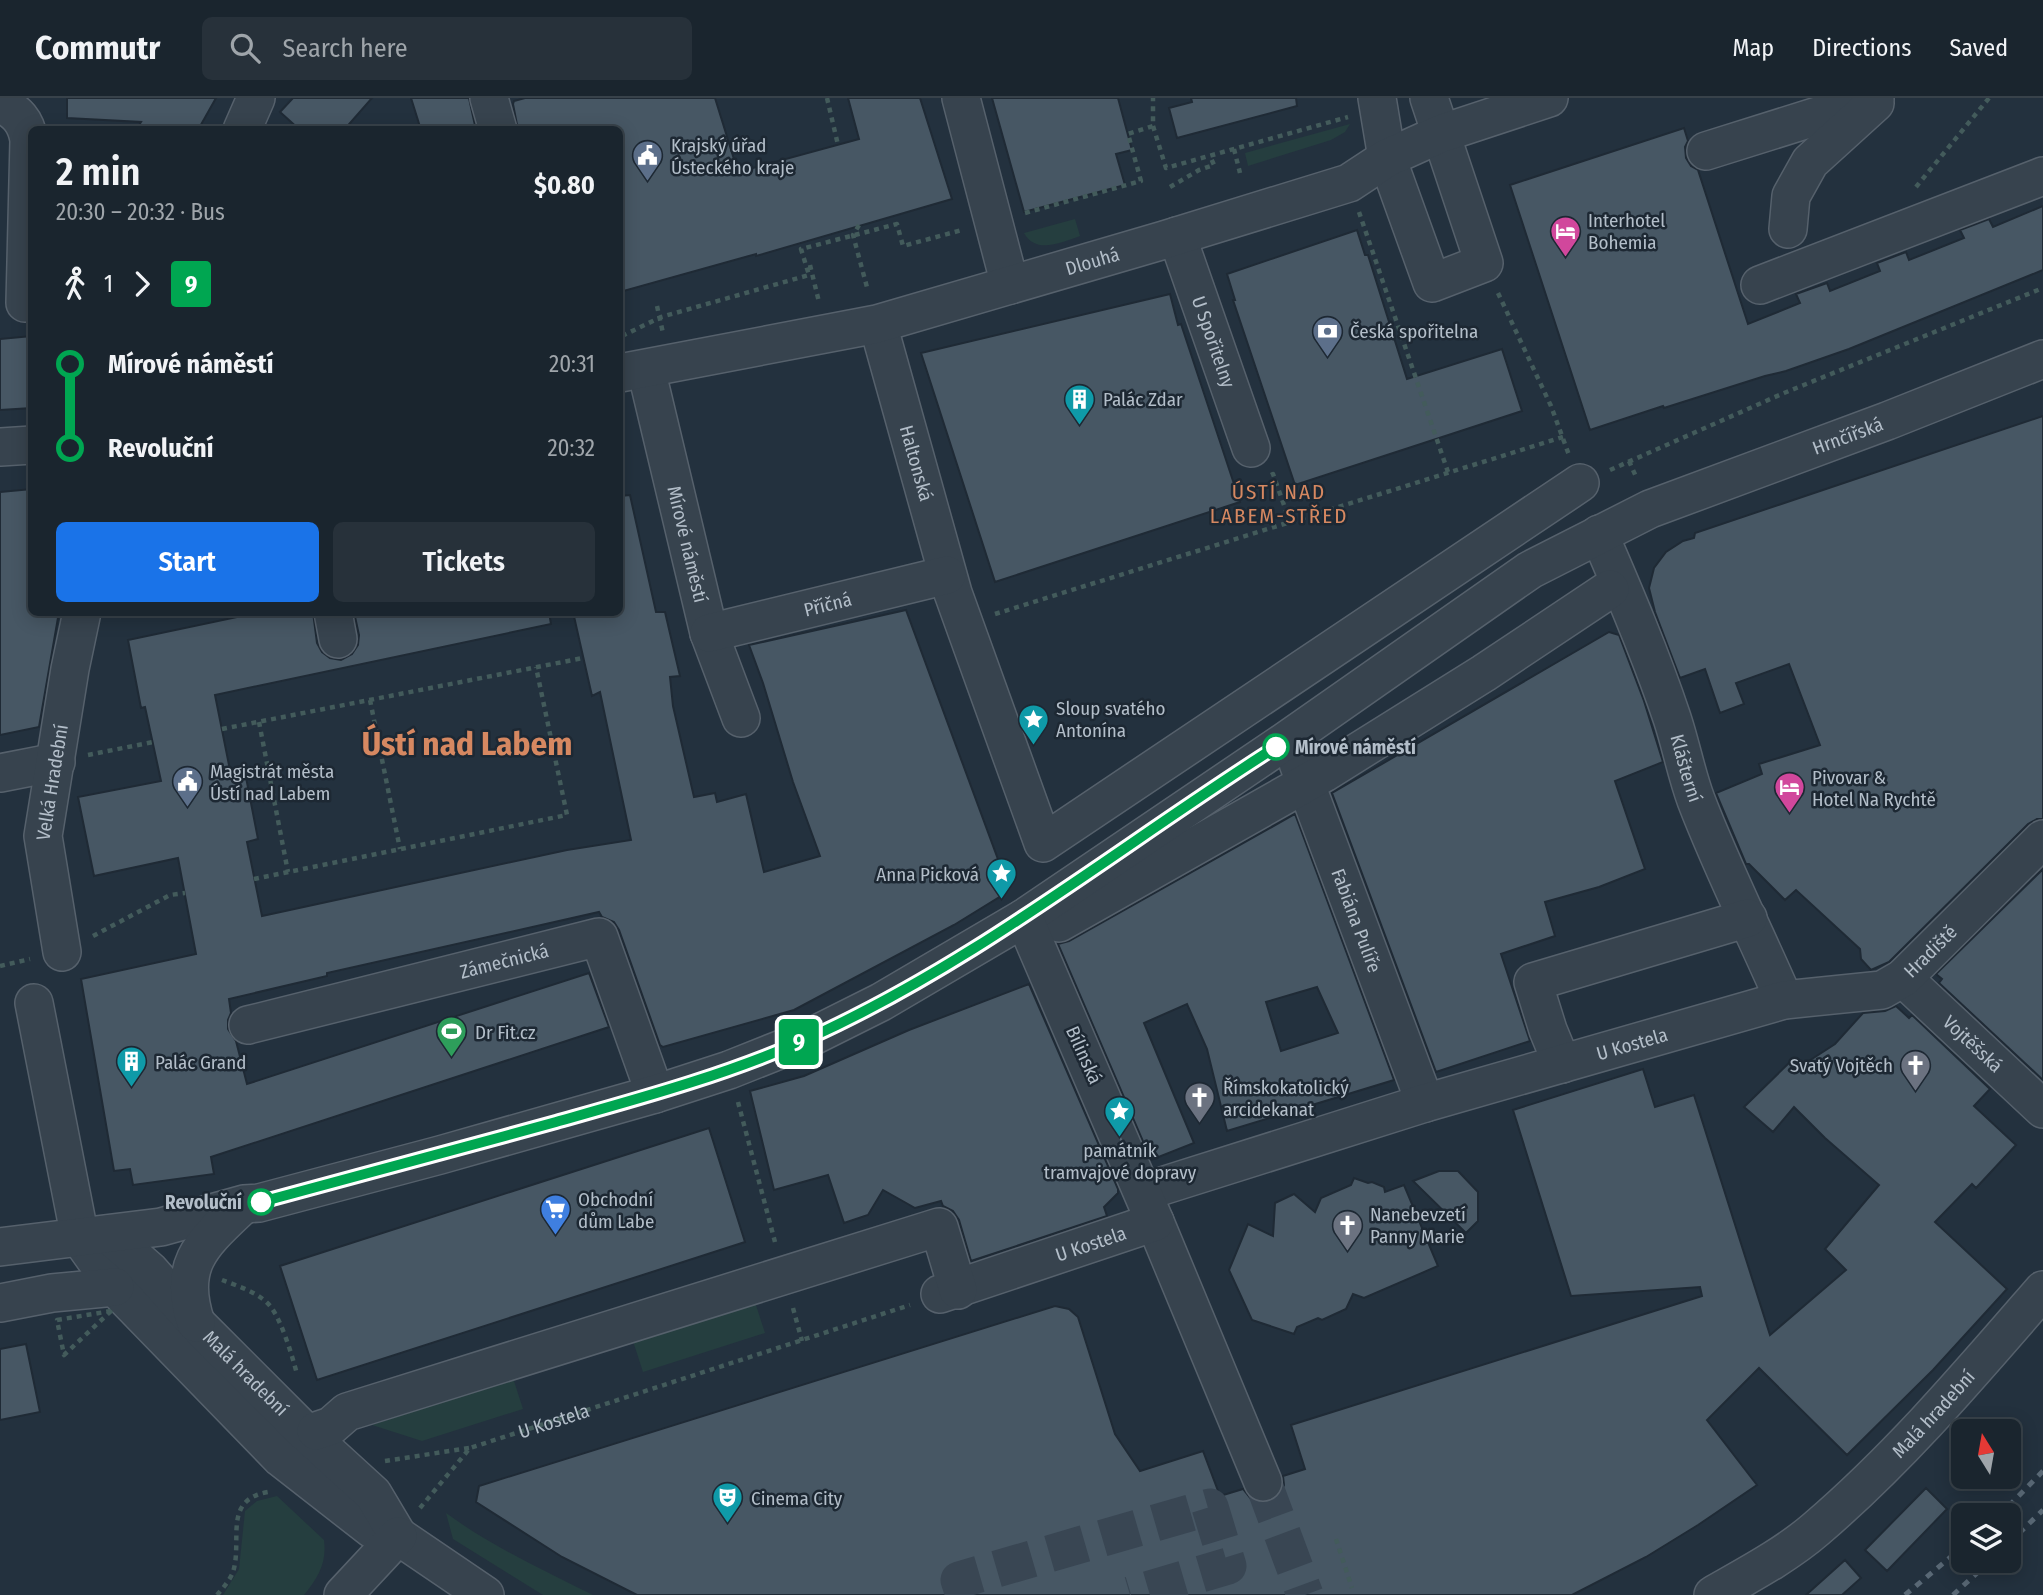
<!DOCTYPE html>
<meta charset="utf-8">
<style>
:root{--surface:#1a252e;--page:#27313a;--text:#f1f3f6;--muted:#9fa5aa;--line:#38424a;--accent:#1a73e8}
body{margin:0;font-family:"Fira Sans Condensed",sans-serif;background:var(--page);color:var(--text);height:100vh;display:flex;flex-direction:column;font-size:26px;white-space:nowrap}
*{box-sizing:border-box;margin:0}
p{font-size:23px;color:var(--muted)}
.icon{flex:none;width:38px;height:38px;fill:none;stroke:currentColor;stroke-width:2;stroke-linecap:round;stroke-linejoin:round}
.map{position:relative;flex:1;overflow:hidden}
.panel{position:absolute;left:28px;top:28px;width:595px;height:490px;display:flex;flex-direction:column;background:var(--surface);border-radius:10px;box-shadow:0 4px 18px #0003,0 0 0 2px var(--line)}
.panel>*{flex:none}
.badge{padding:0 14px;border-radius:5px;font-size:24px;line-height:46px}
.needle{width:46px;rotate:349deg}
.tools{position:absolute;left:1951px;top:1321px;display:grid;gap:14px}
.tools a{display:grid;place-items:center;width:70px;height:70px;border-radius:10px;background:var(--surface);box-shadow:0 4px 18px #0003,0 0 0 2px var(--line);font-size:35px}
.map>.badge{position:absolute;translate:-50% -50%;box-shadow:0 0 0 4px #fff}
.legs{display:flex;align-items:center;gap:10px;height:77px;padding:0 28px;font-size:23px}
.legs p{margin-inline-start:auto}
.head{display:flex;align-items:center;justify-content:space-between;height:119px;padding:0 28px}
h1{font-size:38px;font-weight:600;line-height:52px}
.button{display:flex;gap:14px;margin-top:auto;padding:14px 28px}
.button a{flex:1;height:80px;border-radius:10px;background:var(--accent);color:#fff;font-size:28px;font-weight:600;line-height:80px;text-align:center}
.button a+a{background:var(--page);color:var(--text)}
ul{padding:0 28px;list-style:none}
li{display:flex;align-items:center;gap:24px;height:84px;font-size:26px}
li i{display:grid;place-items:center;width:10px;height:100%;margin:0 9px;background:currentColor}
li i::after{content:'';width:18px;height:18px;margin:-9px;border:5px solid;border-radius:50%;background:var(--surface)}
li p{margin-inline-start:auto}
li:first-child i{background:linear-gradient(#0000 50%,currentColor 0)}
li:last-child i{background:linear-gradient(currentColor 50%,#0000 0)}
header{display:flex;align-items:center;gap:42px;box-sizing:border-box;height:98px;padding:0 35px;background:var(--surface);border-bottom:2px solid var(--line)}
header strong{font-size:33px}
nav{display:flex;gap:38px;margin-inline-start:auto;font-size:24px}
.search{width:490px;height:63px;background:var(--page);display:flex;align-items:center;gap:18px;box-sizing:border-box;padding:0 24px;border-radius:10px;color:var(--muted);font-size:26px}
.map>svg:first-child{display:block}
.green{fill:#253e3f}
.building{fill:#475764;stroke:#1f2a35;stroke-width:2;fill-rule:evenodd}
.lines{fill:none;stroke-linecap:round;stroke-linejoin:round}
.minor-tunnel{stroke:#394653;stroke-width:37;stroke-dasharray:37 18;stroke-linecap:butt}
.minor-casing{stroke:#56616c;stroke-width:40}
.path{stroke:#435b5b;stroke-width:4.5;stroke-dasharray:5 5;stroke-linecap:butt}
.minor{stroke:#37434e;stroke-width:37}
.tram{stroke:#596875;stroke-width:2}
.rail{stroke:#596875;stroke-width:5;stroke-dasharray:7 7;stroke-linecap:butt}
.line-1-casing{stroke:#fff;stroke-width:16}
.line-1{stroke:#00a651;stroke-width:10}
.stop-1-dot{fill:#fff;stroke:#00a651;stroke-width:3.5}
.labels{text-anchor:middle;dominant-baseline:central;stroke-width:5;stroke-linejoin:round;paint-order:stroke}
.poi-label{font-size:19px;fill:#b3bec9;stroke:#1d2833;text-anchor:start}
.street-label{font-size:19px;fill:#b3bec9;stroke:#1d2833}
.stop-label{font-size:19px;font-weight:bold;fill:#b3bec9;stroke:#1d2833;text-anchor:start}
.neighbourhood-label{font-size:21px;letter-spacing:2px;fill:#d68861;stroke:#1d2833}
.town-label{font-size:33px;font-weight:bold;fill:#d68861;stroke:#1d2833}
</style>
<header>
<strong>Commutr</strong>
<div class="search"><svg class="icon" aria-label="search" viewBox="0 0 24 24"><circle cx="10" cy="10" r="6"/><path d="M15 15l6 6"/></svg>Search here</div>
<nav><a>Map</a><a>Directions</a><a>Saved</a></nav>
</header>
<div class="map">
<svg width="2043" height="1497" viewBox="0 0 2043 1497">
<rect width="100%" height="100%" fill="#23313e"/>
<path class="green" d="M1350,26L1345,34L1331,42L1248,68L1245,55Z
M1075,121L1080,138C1062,144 1036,157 1024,135Z
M755,1204L765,1235L643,1274L633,1243Z
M513,1280L523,1311L422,1343L372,1327Z
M277,1398L324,1442C327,1465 318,1480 304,1497H223L239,1471L245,1413L257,1403Z
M446,1415C491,1448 543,1472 593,1497H543L453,1441Z"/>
<path class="building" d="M67,0H216L198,32H136L141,24L67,20Z
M293,0H372L344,32H300L280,14Z
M411,0H469L476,32H421Z
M525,0H715L738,74L859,41L848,0H920L952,101L756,158V156L620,194V32H518L513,6L514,3Z
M992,0H1118L1132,52L1116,56L1125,87L1024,114Z
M1191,0H1296L1297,8L1177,40L1169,10L1192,4Z
M1684,30L1688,43L1685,49L1686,60L1691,68L1698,72L1748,226L1800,205L1796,196L1827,185L1830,193L1880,173L1877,165L1906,154L1909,162L1964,140L1960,132L1989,121L1993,129L2043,108V172L1849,251L1786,273L1765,278L1664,310L1663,308L1590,332L1510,87Z
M1357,132L1365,157H1368L1407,281L1502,251L1522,313L1295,387L1233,202H1235L1227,176Z
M1170,196L1178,227L1181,226L1240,404L995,484L921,255Z
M32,238V310L0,312V241Z
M2043,318V721H2037L2028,726L1889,864L1871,872L1861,861L1860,851L1796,792L1785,802L1749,766H1746L1716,695L1762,676L1759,666L1820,647L1789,566L1736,585L1744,606L1720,615L1705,571L1680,580L1655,514L1649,490L1654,470L1666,454L1683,443L1694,440L1695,435Z
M32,391V514H59L39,629L0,637V394Z
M630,397L656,514H665L680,578L670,579L673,608L694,699L715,695L717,704L746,696L764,774L820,758L793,684L763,585L749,547L906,512L1006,783L1001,798L954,827L794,912L663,949L660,947L619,832L614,824L602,819L599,814L327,875V878L229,901L231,915L228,922V931L236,943L247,986L589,875L609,929L211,1059L214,1076L133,1087L130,1071L114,1073L81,881L196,856L178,760L94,778L78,699L161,683L145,609L141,610L128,542L261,514H313L317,545L322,554L330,560L341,562L352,556L358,547L359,537L354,514H549L551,526L215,597L230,672L244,669L258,741L247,744L262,818L567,752L631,742L600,594L592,598L573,514H620V398Z
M1609,534L1619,537L1644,603L1663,664L1615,683L1645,771L1599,789L1545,804L1555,838L1501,856L1530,943L1436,974L1332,695Z
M1295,716L1394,982L1227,1033L1207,951L1187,906L1144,925L1194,1045L1151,1062L1058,846L1069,843ZM1317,889L1338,935L1281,953L1266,904Z
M2043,771V982L1939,885L1942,881L1936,876Z
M1029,886L1118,1091V1095L1104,1109L1107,1118L971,1163L959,1122L953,1113L943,1108L941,1103L915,1110L883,1092L868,1117L844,1125L828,1077L774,1092L750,993L804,978L909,932Z
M1896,908L1909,920L1912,917L1990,991L1974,1008L2016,1047L1976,1090L1972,1086L1935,1124L2007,1191L1933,1272L1847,1357L1759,1270L1707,1322L1757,1387L1698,1427L1646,1459L1572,1497H637L562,1459L476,1404L479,1388L1055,1208L1069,1211L1078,1219L1115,1336L1140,1373L1203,1353L1220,1398L1243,1391L1251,1401L1260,1405L1270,1404L1280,1396L1284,1387L1283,1378L1305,1371L1291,1327L1702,1198L1700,1189L1571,1198L1513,1012L1643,971L1655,1009L1694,997L1770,1237L1846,1172L1825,1151L1879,1087L1825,1040L1794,1009L1773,1034L1744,1009L1791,963L1798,970L1835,946L1863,915L1885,913Z
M709,1030L745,1144L317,1282L280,1168Z
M1439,1073H1458L1478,1094V1123L1466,1135L1413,1083Z
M1354,1080L1368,1085L1372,1084L1384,1089L1385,1094L1404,1087L1438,1168L1364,1200L1353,1196L1346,1211L1322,1222L1318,1220L1297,1229L1294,1236L1252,1222L1229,1172L1248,1126L1273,1138L1275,1105L1294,1096L1315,1114L1321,1100L1351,1087Z
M26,1246L40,1314L0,1322V1251Z
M1926,1390L1947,1411L1887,1473L1865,1452Z
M1845,1462L1861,1480L1842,1497H1806Z"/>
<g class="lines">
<path class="minor-tunnel" d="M1263,1384L1305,1497
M964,1497L959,1482L1210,1409L1228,1468L1130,1497"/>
<defs>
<g id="minor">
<path d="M489,0L498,32"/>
<path d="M961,0L1010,187"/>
<path d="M1377,0L1387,60L1432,185L1484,165L1429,0"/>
<path d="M0,5C17,14 26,23 29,42L25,205"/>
<path d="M242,32L256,0"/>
<path d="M1706,53L1875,0"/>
<path d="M1788,131L1791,98L1810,64L1875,5"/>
<path id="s2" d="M1177,138L1251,350"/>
<path d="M1760,187L2043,78"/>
<path id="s3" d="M881,237L953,495L1043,745L1580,385"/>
<path id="s4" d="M646,271L709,535L741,620"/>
<path id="s5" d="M620,275L877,226L1164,142L1349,85L1387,60L1440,36L1549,0"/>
<path d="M0,349L32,347"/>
<path id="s6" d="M1599,436C1625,496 1651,557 1672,620C1681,647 1686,675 1696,702C1722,770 1755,835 1784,902"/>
<path d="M333,514L338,541"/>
<path id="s7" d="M709,535L947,477"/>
<path id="s8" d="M1298,665L1425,1005"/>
<path d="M0,675L56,664"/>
<path d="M1059,825L1324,675L1484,575L1610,491"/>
<path id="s9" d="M62,854L43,738L70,571L82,514"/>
<path id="s10" d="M1903,880L2043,1011"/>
<path d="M34,905L80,1140L115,1189L281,1360L372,1431L398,1438L485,1497"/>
<path id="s11" d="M248,927L599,839L655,996"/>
<path d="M1562,966L1548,932L1533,884L1748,820"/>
<path id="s12" d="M1143,1094L1425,1005L1784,902L1882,892L1903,880L2043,741"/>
<path d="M1155,1124L1263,1384"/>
<path id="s13" d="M108,1136L150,1173L196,1225L304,1333L373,1396L398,1438"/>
<path id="s14" d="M0,1149L161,1129L244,1106L259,1105L440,1057L655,996L729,972L807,941L881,904L1024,820L1284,644L1530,472L1650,411L1887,323L2043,261"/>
<path id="s15" d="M940,1196L1155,1124L1024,820"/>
<path d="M0,1205L52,1195L115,1189"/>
<path d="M196,1225C176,1166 203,1145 243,1107"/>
<path d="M316,1333L331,1328L347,1314L939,1129L958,1192"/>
<path d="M343,1497L398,1438"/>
<path id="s16" d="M1713,1497C1748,1477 1786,1457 1816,1431C1900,1359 1971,1275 2043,1192"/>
</g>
</defs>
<use href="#minor" class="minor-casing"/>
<g class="path">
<path d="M827,0L838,47"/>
<path d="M1153,28L1166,70L1348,19"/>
<path d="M1234,51L1240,75"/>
<path d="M1170,89L1199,72L1214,67L1210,58"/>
<path d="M1916,89L1989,0"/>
<path d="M1359,114L1448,374"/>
<path d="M1025,115L1141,83L1128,36L1153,28V0"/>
<path d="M859,127L853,137L868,193"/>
<path d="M810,167L819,204"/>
<path d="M1498,195L1551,308L1569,357"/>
<path d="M657,208L663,235"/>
<path d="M622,238L661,219L809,177L801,151L897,126L903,148L962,132"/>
<path d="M1629,363L1637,381"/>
<path d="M1610,372L1784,295L2043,190"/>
<path d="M1271,377L1273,376L1290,424"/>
<path d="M995,516L1563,339"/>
<path d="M370,602L400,751"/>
<path d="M259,624L288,774"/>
<path d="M222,631L583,560"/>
<path d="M88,657L153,644"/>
<path d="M254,781L567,717L536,569"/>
<path d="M93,838L170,797L185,795"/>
<path d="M0,868L30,861"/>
<path d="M738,1004L775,1144"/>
<path d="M222,1182C238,1188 260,1195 271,1209C282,1224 292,1257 297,1276"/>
<path d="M793,1210L802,1243"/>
<path d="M111,1213L64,1257L57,1222Z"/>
<path d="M385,1363L469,1350"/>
<path id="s1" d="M420,1410L470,1350L910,1207"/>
<path d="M1336,1441L1352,1490"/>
<path d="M217,1497C223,1490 230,1482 233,1474C243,1442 222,1402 268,1394"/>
</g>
<use href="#minor" class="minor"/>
<path class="tram" d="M1115,1029L1125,1050"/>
<path class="rail" d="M1999,1418L2043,1373
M2009,1445L2043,1412
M1905,1497L1964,1448
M1953,1497L1990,1463"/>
</g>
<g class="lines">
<defs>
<path id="line-1" d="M261,1104C360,1077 458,1051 556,1024C641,1000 726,977 807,941C976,865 1121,747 1276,649"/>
</defs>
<use href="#line-1" class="line-1-casing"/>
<use href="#line-1" class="line-1"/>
</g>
<defs>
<symbol id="civic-pin" viewBox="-11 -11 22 30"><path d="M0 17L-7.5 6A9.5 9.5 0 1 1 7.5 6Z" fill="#5c6f8a" stroke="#1d2833"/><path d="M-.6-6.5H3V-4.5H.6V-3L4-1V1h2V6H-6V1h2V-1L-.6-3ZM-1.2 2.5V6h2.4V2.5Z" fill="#fff"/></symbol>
<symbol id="hotel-pin" viewBox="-11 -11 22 30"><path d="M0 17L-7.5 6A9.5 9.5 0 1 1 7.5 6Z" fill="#d1479c" stroke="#1d2833"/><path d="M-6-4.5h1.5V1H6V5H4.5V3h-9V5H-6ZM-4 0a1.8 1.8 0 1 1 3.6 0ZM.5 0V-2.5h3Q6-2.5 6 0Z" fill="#fff"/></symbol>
<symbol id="bank-pin" viewBox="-11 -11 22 30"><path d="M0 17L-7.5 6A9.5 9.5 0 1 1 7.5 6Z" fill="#5c6f8a" stroke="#1d2833"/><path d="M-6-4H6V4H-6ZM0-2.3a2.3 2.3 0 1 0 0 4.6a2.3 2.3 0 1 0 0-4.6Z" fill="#fff"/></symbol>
<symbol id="building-pin" viewBox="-11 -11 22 30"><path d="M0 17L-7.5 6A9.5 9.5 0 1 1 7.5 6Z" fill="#0f9aa8" stroke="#1d2833"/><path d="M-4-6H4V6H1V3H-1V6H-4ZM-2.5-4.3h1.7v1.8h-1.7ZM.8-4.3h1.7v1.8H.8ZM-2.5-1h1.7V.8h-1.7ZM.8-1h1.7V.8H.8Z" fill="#fff"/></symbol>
<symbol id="sight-pin" viewBox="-11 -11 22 30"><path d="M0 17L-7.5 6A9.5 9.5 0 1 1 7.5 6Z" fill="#0f9aa8" stroke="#1d2833"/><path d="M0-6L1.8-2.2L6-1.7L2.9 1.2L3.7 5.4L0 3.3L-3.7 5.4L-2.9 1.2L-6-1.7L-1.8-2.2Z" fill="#fff"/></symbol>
<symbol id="stadium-pin" viewBox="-11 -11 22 30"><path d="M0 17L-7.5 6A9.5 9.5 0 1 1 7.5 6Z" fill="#2e9e5b" stroke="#1d2833"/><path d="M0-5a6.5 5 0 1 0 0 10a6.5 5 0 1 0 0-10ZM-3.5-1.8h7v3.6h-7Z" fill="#fff"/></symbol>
<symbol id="church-pin" viewBox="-11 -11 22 30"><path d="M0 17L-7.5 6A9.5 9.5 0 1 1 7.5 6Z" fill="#6b7280" stroke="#1d2833"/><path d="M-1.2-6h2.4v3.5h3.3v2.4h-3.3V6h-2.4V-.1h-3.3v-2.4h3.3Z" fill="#fff"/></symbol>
<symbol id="supermarket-pin" viewBox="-11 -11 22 30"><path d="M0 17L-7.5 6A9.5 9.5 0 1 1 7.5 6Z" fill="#3f7fe0" stroke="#1d2833"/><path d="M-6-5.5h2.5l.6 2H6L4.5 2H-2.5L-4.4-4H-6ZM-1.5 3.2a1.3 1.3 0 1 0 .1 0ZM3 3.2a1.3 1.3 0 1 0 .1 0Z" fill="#fff"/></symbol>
<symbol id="theatre-pin" viewBox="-11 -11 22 30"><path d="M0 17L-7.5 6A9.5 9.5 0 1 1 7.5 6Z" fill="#0f9aa8" stroke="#1d2833"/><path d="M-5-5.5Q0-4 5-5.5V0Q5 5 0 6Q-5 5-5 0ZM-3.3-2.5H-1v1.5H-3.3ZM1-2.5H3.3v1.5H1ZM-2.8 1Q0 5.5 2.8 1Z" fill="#fff"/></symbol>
</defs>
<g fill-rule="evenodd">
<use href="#civic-pin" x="630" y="40" width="35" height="47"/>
<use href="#hotel-pin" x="1548" y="116" width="35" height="47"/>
<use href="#bank-pin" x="1310" y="216" width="35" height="47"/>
<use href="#building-pin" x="1062" y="284" width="35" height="47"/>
<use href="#sight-pin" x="1016" y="604" width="35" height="47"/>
<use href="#civic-pin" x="170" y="666" width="35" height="47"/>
<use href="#hotel-pin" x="1772" y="672" width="35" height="47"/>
<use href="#sight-pin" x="984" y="758" width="35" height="47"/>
<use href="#stadium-pin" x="434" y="916" width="35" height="47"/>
<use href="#building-pin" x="114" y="946" width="35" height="47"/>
<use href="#church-pin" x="1898" y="950" width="35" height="47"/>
<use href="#church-pin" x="1182" y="982" width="35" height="47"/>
<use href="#sight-pin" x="1102" y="996" width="35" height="47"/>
<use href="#supermarket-pin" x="538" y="1094" width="35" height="47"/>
<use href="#church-pin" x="1330" y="1110" width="35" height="47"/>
<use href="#theatre-pin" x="710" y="1382" width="35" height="47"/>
</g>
<g class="stop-1-dot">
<circle cx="1276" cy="649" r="12"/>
<circle cx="261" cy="1104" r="12"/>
</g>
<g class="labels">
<g class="poi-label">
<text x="671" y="47">Krajský úřad<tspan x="671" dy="22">Ústeckého kraje</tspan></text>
<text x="1588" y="122">Interhotel<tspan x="1588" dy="22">Bohemia</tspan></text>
<text x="1350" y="233">Česká spořitelna</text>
<text x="1103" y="301">Palác Zdar</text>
<text x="1056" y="610">Sloup svatého<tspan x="1056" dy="22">Antonína</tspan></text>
<text x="210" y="673">Magistrát města<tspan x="210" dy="22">Ústí nad Labem</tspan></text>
<text x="1812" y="679">Pivovar &amp;<tspan x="1812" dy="22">Hotel Na Rychtě</tspan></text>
<text x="979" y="776" text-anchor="end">Anna Picková</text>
<text x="475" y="934">Dr Fit.cz</text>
<text x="155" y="964">Palác Grand</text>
<text x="1893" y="967" text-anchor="end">Svatý Vojtěch</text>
<text x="1223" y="989">Římskokatolický<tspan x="1223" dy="22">arcidekanat</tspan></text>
<text x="1120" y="1052" text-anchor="middle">památník<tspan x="1120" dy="22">tramvajové dopravy</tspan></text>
<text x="578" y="1101">Obchodní<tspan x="578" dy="22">dům Labe</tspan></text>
<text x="1370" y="1116">Nanebevzetí<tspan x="1370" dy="22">Panny Marie</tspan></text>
<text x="751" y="1400">Cinema City</text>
</g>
<g class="street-label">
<text stroke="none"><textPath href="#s5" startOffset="486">Dlouhá</textPath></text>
<text stroke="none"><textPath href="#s2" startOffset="112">U Spořitelny</textPath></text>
<text stroke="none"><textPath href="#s14" startOffset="2044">Hrnčířská</textPath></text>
<text stroke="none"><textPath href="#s3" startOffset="133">Haltonská</textPath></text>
<text stroke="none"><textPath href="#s4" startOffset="180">Mírové náměstí</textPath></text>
<text stroke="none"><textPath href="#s7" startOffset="122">Příčná</textPath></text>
<text stroke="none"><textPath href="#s6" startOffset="250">Klášterní</textPath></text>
<text stroke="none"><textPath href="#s9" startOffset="172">Velká Hradební</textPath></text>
<text stroke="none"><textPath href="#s8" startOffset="168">Fabiána Pulíře</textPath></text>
<text stroke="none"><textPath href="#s12" startOffset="830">Hradiště</textPath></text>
<text stroke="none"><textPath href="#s11" startOffset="264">Zámečnická</textPath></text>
<text stroke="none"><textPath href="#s12" startOffset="511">U Kostela</textPath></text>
<text stroke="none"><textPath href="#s10" startOffset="96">Vojtěšská</textPath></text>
<text transform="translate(1084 957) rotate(66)">Bílinská</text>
<text stroke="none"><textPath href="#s15" startOffset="159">U Kostela</textPath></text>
<text stroke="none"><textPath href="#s13" startOffset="196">Malá hradební</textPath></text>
<text stroke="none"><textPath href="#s16" startOffset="287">Malá hradební</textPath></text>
<text stroke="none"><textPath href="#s1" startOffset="166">U Kostela</textPath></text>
</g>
<g class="stop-label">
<text x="1295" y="649">Mírové náměstí</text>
<text x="242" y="1104" text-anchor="end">Revoluční</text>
</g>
<g class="neighbourhood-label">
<text x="1279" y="394">ÚSTÍ NAD<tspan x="1279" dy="24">LABEM-STŘED</tspan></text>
</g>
<g class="town-label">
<text x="467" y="646">Ústí nad Labem</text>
</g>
</g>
</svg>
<div class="tools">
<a><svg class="needle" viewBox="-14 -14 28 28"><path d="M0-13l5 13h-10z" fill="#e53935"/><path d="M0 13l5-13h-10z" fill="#9fa5aa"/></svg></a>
<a><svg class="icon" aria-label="layers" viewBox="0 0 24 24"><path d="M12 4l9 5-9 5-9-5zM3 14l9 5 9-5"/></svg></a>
</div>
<b class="badge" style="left:799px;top:944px;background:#00a651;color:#fff">9</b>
<section class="panel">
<div class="head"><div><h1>2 min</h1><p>20:30 – 20:32 · Bus</p></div><b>$0.80</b></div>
<div class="legs"><svg class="icon" aria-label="walk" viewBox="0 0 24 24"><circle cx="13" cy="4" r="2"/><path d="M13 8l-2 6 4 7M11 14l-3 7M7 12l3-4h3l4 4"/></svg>1<svg class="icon" aria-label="forward" viewBox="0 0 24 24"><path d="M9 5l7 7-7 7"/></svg><b class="badge" style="background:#00a651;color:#fff">9</b></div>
<ul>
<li><i style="color:#00a651"></i><b>Mírové náměstí</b><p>20:31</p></li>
<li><i style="color:#00a651"></i><b>Revoluční</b><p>20:32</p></li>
</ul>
<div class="button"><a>Start</a><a>Tickets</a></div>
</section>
</div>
